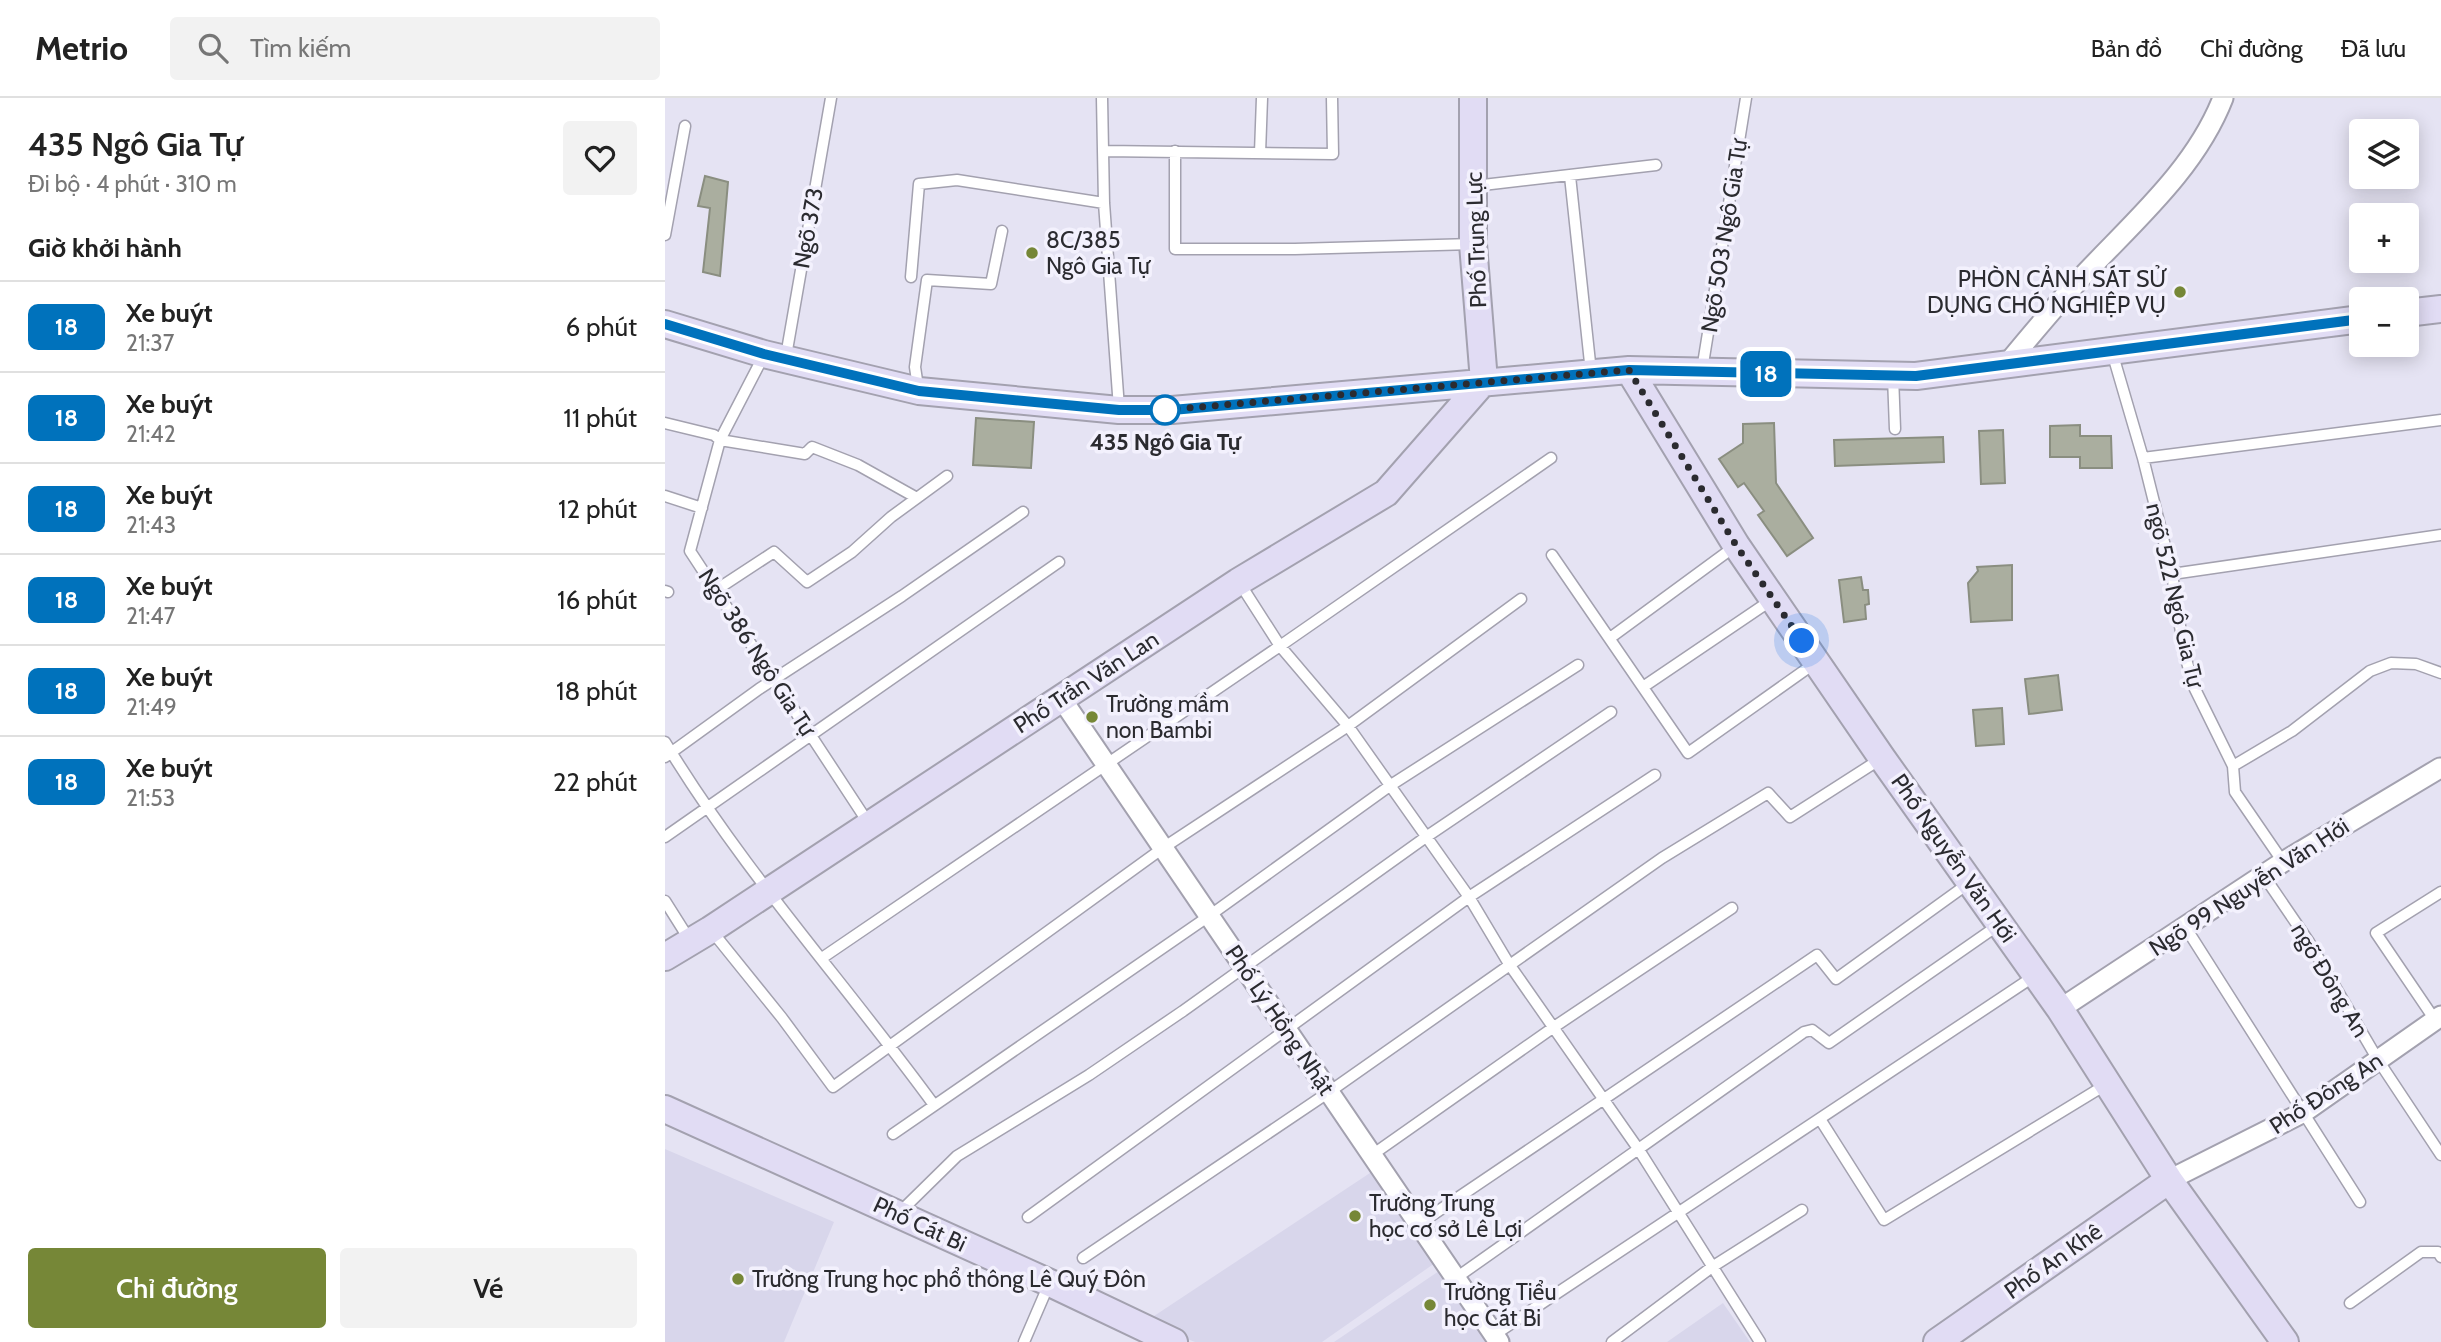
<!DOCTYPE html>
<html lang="vi">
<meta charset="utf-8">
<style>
:root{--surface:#fff;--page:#f2f2f2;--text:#222;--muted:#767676;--line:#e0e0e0;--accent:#768737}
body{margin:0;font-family:Cabin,sans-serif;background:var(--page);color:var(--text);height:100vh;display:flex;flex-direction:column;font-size:26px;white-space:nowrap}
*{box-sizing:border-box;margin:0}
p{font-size:23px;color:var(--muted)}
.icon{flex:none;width:38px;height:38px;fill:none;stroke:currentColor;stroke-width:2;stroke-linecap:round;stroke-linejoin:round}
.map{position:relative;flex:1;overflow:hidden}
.panel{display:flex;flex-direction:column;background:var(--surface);width:665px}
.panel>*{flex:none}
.badge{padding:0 14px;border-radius:10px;font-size:24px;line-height:46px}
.fabs{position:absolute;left:1684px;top:21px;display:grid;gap:14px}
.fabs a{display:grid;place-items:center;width:70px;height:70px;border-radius:7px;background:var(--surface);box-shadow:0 4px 18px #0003;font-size:35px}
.you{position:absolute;width:35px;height:35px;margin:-18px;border:5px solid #fff;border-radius:50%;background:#1a73e8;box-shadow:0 0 0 10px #1a73e833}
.map>.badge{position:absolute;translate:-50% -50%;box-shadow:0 0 0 4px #fff}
h2{padding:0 28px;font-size:26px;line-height:63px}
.round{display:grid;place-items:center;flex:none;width:74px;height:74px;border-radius:7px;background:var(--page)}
.head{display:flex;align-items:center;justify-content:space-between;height:119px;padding:0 28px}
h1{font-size:33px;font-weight:600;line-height:52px}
.primary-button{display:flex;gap:14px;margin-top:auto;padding:14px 28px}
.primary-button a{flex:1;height:80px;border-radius:7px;background:var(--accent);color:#fff;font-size:28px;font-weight:600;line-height:80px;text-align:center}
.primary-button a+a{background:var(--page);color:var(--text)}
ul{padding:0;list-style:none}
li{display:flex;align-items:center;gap:21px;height:91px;padding:0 28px;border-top:2px solid var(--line)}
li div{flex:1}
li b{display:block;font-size:26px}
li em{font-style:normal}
li .badge{min-width:77px;font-weight:700;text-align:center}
header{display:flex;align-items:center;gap:42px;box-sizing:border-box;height:98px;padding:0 35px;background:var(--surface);border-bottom:2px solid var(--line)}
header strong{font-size:33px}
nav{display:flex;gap:38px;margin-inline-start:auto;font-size:24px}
.search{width:490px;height:63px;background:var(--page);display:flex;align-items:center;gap:18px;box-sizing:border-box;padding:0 24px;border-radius:7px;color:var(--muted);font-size:26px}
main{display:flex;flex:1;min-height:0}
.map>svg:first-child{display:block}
.built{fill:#d8d6eb}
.building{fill:#aaae9f;stroke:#8a8e80;stroke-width:2}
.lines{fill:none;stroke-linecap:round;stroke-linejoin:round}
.lane-casing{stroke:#a3a1af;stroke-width:13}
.street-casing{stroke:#a3a1af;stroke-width:23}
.secondary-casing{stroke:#a3a1af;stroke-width:30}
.lane{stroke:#fff;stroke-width:10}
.street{stroke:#fff;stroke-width:19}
.secondary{stroke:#e1dcf4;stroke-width:26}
.line-casing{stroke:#fff;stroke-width:16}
.line{stroke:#0072bc;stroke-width:10}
.walk{stroke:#2b2b30;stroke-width:7;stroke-dasharray:0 12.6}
.poi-dot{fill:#768737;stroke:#f3f1fd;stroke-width:2.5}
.stop-dot{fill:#fff;stroke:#0072bc;stroke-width:3.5}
.labels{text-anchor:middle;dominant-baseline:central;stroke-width:7;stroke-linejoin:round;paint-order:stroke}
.street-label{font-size:23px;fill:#2b2b30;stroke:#f3f1fd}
.poi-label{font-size:23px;fill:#2b2b30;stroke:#f3f1fd;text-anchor:start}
.stop-label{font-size:23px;font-weight:bold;fill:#2b2b30;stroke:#f3f1fd}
</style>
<header>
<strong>Metrio</strong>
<div class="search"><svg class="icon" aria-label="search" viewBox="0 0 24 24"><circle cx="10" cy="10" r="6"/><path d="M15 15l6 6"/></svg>Tìm kiếm</div>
<nav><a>Bản đồ</a><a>Chỉ đường</a><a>Đã lưu</a></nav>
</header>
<main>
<section class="panel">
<div class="head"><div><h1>435 Ngô Gia Tự</h1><p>Đi bộ · 4 phút · 310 m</p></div><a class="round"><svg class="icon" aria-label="heart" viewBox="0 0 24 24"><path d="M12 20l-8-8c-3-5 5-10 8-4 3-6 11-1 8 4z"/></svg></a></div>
<h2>Giờ khởi hành</h2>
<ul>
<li><span class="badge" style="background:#0072bc;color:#fff">18</span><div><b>Xe buýt</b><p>21:37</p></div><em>6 phút</em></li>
<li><span class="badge" style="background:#0072bc;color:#fff">18</span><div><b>Xe buýt</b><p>21:42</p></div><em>11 phút</em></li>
<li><span class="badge" style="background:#0072bc;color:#fff">18</span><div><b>Xe buýt</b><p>21:43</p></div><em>12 phút</em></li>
<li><span class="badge" style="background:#0072bc;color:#fff">18</span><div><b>Xe buýt</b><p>21:47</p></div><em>16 phút</em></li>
<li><span class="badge" style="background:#0072bc;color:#fff">18</span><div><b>Xe buýt</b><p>21:49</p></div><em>18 phút</em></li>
<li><span class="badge" style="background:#0072bc;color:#fff">18</span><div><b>Xe buýt</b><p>21:53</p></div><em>22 phút</em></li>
</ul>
<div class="primary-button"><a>Chỉ đường</a><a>Vé</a></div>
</section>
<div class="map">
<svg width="1776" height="1244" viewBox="0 0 1776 1244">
<rect width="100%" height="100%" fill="#e5e3f3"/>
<path class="built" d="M0,1051L169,1124L119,1244H0Z
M711,1071L770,1165L657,1244H530L480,1224Z
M780,1169L830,1244H669Z
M1058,1205L1085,1244H1002Z"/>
<path class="building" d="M40,78L63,84L55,178L38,174L45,110L33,108Z
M311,320L369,324L366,370L308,367Z
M1109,325L1111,385L1148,440L1122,458L1093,417L1099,413L1079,385L1073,389L1054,361L1078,345V326Z
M1415,327V338H1446L1447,370H1415V359H1385V328Z
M1338,332L1340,385L1316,386L1314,333Z
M1278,339L1279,364L1170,368L1169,342Z
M1347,467V522L1306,524L1303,485L1313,473L1312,469Z
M1196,479L1198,492H1203L1204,506L1200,507L1201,521L1179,524L1174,482Z
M1393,577L1397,612L1364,616L1360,581Z
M1337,610L1339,646L1311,648L1308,612Z"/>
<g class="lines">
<defs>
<path id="lane" d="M437,0L439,105L454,310
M440,53L668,56L667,0
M510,53V151H630L808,146
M595,55L597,0
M905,78L926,274
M809,88L991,67
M0,137L20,28
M246,179L254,86L292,82L439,105
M1447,254L1478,360L1507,476L1519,554L1529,589L1568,668L1570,694L1618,764
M99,257L55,342L25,453L204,726
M121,258L166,0
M1037,272L1081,0
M1228,278L1230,331
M253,289L250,269L262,182L326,186L337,133
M0,325L49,337L55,342L140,356L147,349L193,367L252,400
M1478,360L1776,322
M0,398L37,410
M887,457L1023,655L1150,565
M1507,476L1776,437
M574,484L615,548L683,628L804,799L844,866L974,1052L1095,1244
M51,492L109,454L142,484L187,454L226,419L282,378
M0,493L3,494
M945,540L1069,449
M978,589L1108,501
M0,644C78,773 180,885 269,1007
M0,659L94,591L237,498L358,414
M1568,668L1627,633L1705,573L1726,565L1751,566L1776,575
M0,739L394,464
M1599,778L1644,844L1713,962L1776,1057
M0,803L24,841
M1521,830L1695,1104
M46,832L117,920L168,989L498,750L683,628L856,501
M157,860L615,548L886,360
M1770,922L1711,835L1776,794
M1155,1021L1219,1122L1442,986
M228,1036L544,818L726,687L913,567
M707,1057L889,929L1067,810
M235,1114L292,1058L424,977L518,913L761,739L946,614
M363,1119L804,799L990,677
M754,1126L1152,857L1171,881L1304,785
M418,1160L664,994L997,760L1103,695L1125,719L1217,660
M791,1180L1139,934L1147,932L1164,945L1335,826
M1685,1205L1756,1154H1773L1776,1159
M829,1237L1371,877
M359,1244L384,1186
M947,1244L1047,1169L1137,1112"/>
<path id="street" d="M1342,266C1366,237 1390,208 1416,180C1467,125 1530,72 1558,0
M396,600L834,1244
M1395,911L1618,764L1775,670
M1504,1082L1639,1014L1776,918"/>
<path id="secondary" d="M1741,215L1776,211
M0,226L99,256L254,293L454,312H507L964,272L1251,278L1696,221
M964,272L1071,447L1217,660L1395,911L1504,1082L1620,1244
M0,859L45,832L573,484L721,395L819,283L808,146V0
M0,1011L385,1185L509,1244
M1272,1244L1504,1082"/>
</defs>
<use href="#lane" class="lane-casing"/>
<use href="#street" class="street-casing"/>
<use href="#secondary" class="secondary-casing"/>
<use href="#lane" class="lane"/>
<use href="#street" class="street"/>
<use href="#secondary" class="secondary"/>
</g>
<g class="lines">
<defs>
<path id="line" d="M0,226L99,256L254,293L454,312H507L964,272L1251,278L1696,221"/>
</defs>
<use href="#line" class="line-casing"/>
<use href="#line" class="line"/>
<path class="walk" d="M500,312L964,272L1071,447L1137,543"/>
</g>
<g class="poi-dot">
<circle cx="367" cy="155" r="7"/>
<circle cx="1515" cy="194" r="7"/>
<circle cx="427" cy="619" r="7"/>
<circle cx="690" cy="1118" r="7"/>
<circle cx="73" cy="1181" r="7"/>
<circle cx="765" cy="1207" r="7"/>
</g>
<circle class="stop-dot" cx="500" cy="312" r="14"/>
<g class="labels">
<g class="street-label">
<text transform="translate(143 130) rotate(-80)">Ngõ 373</text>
<text transform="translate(1059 138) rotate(-81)">Ngõ 503 Ngô Gia Tự</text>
<text transform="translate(811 142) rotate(-92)">Phố Trung Lực</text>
<text transform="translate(1510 497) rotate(77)">ngõ 522 Ngô Gia Tự</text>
<text transform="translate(92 554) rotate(57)">Ngõ 386 Ngô Gia Tự</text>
<text transform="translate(421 584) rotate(-33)">Phố Trần Văn Lan</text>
<text transform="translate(1289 760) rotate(55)">Phố Nguyễn Văn Hới</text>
<text transform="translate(1584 789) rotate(-33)">Ngõ 99 Nguyễn Văn Hới</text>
<text transform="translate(1665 882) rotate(59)">ngõ Đông An</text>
<text transform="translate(615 922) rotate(56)">Phố Lý Hồng Nhật</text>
<text transform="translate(1661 995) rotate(-33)">Phố Đông An</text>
<text transform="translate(255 1126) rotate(25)">Phố Cát Bi</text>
<text transform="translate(1388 1163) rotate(-35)">Phố An Khê</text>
</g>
<g class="poi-label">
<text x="381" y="142">8C/385<tspan x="381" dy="26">Ngô Gia Tự</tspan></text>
<text x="1501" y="181" text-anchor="end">PHÒN CẢNH SÁT SỬ<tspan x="1501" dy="26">DỤNG CHÓ NGHIỆP VỤ</tspan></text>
<text x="441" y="606">Trường mầm<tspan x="441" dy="26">non Bambi</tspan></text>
<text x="704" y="1105">Trường Trung<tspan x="704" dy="26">học cơ sở Lê Lợi</tspan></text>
<text x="87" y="1181">Trường Trung học phổ thông Lê Quý Đôn</text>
<text x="779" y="1194">Trường Tiểu<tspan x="779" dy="26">học Cát Bi</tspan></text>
</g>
<g class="stop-label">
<text x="500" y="344">435 Ngô Gia Tự</text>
</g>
</g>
</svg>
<div class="fabs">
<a><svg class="icon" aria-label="layers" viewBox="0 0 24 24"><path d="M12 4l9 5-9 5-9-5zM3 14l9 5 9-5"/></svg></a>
<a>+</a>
<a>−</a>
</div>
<div class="you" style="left:1137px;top:543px"></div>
<b class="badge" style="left:1101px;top:276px;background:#0072bc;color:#fff">18</b>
</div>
</main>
